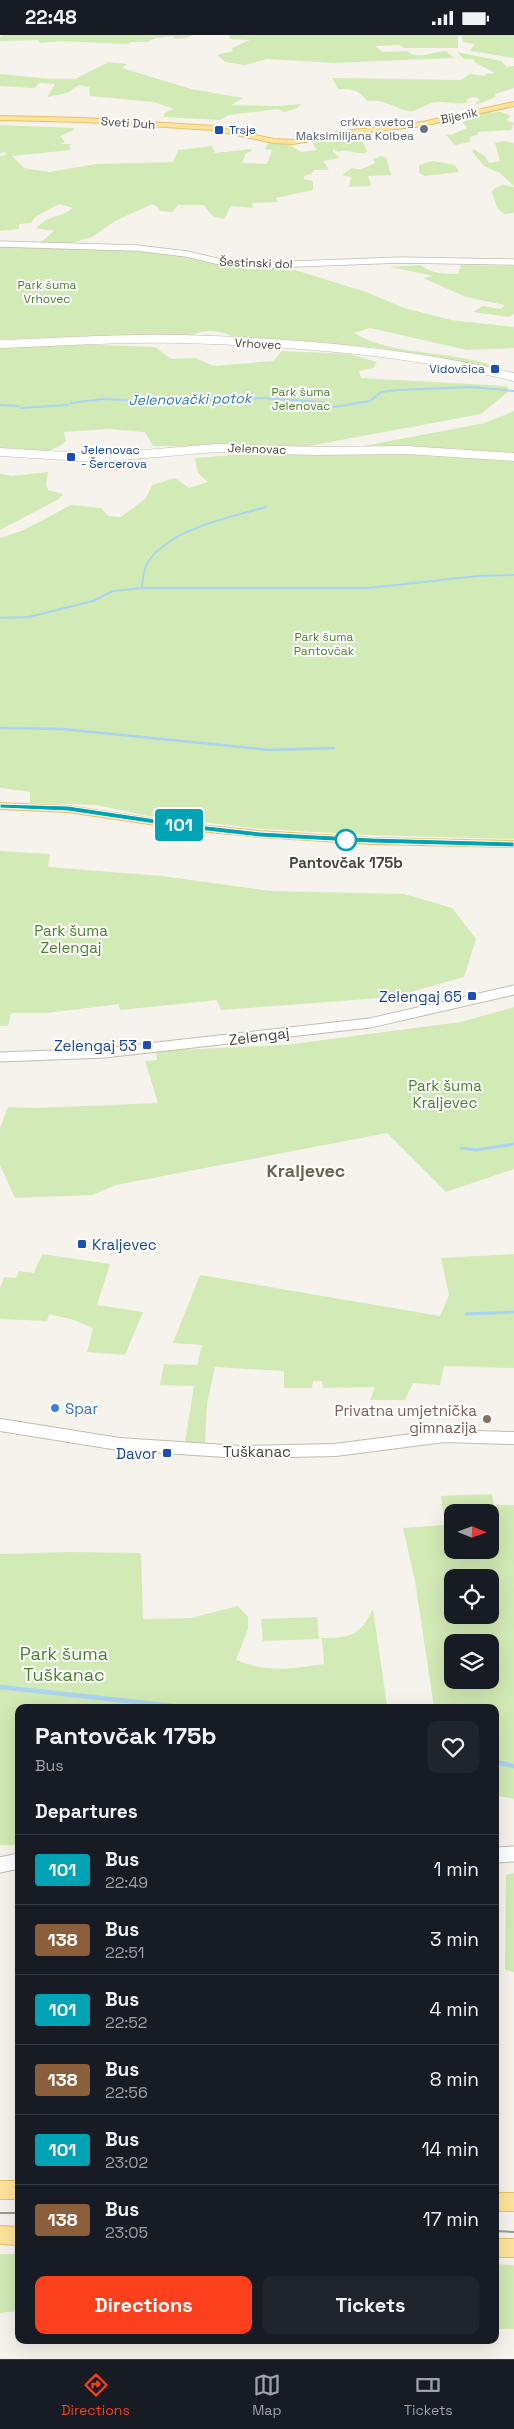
<!DOCTYPE html>
<meta charset="utf-8">
<style>
:root{--surface:#171b24;--page:#20242c;--text:#f1f3f6;--muted:#9ea1a6;--line:#363941;--accent:#fc3f1d}
body{margin:0;font-family:"Space Grotesk",sans-serif;background:var(--page);color:var(--text);height:100vh;display:flex;flex-direction:column;font-size:19px;white-space:nowrap}
*{box-sizing:border-box;margin:0}
p{font-size:16px;color:var(--muted)}
.icon{flex:none;width:28px;height:28px;fill:none;stroke:currentColor;stroke-width:2;stroke-linecap:round;stroke-linejoin:round}
.map{position:relative;flex:1;overflow:hidden}
.panel{position:absolute;left:15px;top:1669px;width:484px;height:640px;display:flex;flex-direction:column;background:var(--surface);border-radius:10px;box-shadow:0 5px 20px #0002}
.panel>*{flex:none}
.badge{padding:0 10px;border-radius:4px;font-size:18px;line-height:32px}
.needle{width:32px;rotate:91deg}
.tools{position:absolute;left:444px;top:1469px;display:grid;gap:10px}
.tools a{display:grid;place-items:center;width:55px;height:55px;border-radius:10px;background:var(--surface);box-shadow:0 5px 20px #0002;font-size:25px}
.map>.badge{position:absolute;translate:-50% -50%;box-shadow:0 0 0 2px #fff}
h2{padding:0 20px;font-size:19px;line-height:45px}
.round{display:grid;place-items:center;flex:none;width:52px;height:52px;border-radius:10px;background:var(--page)}
.headline{display:flex;align-items:center;justify-content:space-between;height:85px;padding:0 20px}
h1{font-size:24px;font-weight:800;line-height:38px}
.primary-button{display:flex;gap:10px;margin-top:auto;padding:10px 20px}
.primary-button a{flex:1;height:58px;border-radius:10px;background:var(--accent);color:#fff;font-size:20px;font-weight:800;line-height:58px;text-align:center}
.primary-button a+a{background:var(--page);color:var(--text)}
ul{padding:0;list-style:none}
li{display:flex;align-items:center;gap:15px;height:70px;padding:0 20px;border-top:1px solid var(--line)}
li div{flex:1}
li b{display:block;font-size:19px}
li em{font-style:normal}
li .badge{min-width:55px;font-weight:700;text-align:center}
.status{display:flex;justify-content:space-between;align-items:center;height:35px;padding:0 25px;background:var(--surface);direction:ltr}
.status svg{height:14px;fill:currentColor}
.dock{display:flex;justify-content:space-around;align-items:center;height:70px;border-top:1px solid var(--line);background:var(--surface);font-size:14px;color:var(--muted)}
.dock a{display:grid;justify-items:center;gap:2px}
.dock .current{color:var(--accent)}
.map>svg:first-child{display:block}
.green{fill:#d2eab5;fill-rule:evenodd}
.lines{fill:none;stroke-linecap:round;stroke-linejoin:round}
.stream-far3{stroke:#a9d4f2;stroke-width:2}
.stream-far2{stroke:#a9d4f2;stroke-width:2.5}
.stream-far1{stroke:#a9d4f2;stroke-width:3}
.stream{stroke:#a9d4f2;stroke-width:4.5}
.minor-far4-casing{stroke:#c2bbae;stroke-width:7}
.minor-far3-casing{stroke:#c2bbae;stroke-width:9}
.minor-far2-casing{stroke:#c2bbae;stroke-width:11}
.minor-far1-casing{stroke:#c2bbae;stroke-width:14}
.minor-casing{stroke:#c2bbae;stroke-width:17}
.major-casing{stroke:#e6c16a;stroke-width:2}
.minor-far4{stroke:#fff;stroke-width:5.5}
.minor-far3{stroke:#fff;stroke-width:8}
.minor-far2{stroke:#fff;stroke-width:9}
.minor-far1{stroke:#fff;stroke-width:12}
.minor{stroke:#fff;stroke-width:15}
.major{fill:#ffe39c;fill-rule:evenodd}
.tram{stroke:#9a9a9a;stroke-width:2}
.line{fill:#00a3b4;stroke:#fff}
.worship-dot{fill:#6b7280;stroke:#fff;stroke-width:2}
.transit-dot{fill:#1a4fb4;stroke:#fff;stroke-width:2}
.stop-dot{fill:#fff;stroke:#00a3b4;stroke-width:2.5}
.shop-dot{fill:#3f7fe0;stroke:#fff;stroke-width:2}
.education-dot{fill:#8d6e63;stroke:#fff;stroke-width:2}
.labels{text-anchor:middle;dominant-baseline:central;stroke-width:4;stroke-linejoin:round;paint-order:stroke}
.far-street-label{font-size:12px;fill:#4b4439;stroke:#fff}
.far-worship-label{font-size:12px;fill:#5b616d;stroke:#fff;text-anchor:end}
.far-transit-label{font-size:12px;fill:#164399;stroke:#fff;text-anchor:start}
.far-park-label{font-size:12px;fill:#4a7f2a;stroke:#fff}
.far-water-label{font-size:14px;font-style:italic;fill:#2e7ab2;stroke:#fff}
.stop-label{font-size:15px;font-weight:bold;fill:#4b4439;stroke:#fff}
.park-label{font-size:15px;fill:#4a7f2a;stroke:#fff}
.transit-label{font-size:15px;fill:#164399;stroke:#fff;text-anchor:end}
.street-label{font-size:15px;fill:#4b4439;stroke:#fff}
.shop-label{font-size:15px;fill:#366cbe;stroke:#fff;text-anchor:start}
.education-label{font-size:15px;fill:#785e54;stroke:#fff;text-anchor:end}
.quarter-label{font-size:18px;font-weight:bold;fill:#6e6250;stroke:#fff}
.near-park-label{font-size:18px;fill:#4a7f2a;stroke:#fff}
</style>
<div class="status"><b>22:48</b><svg viewBox="0 0 49 12"><path d="M0 12V9h3v3zM5 12V6h3v6zM10 12V3h3v9zM15 12V0h3v12zM26 1h20v11H26zM47 4h2v5h-2z"/></svg></div>
<div class="map">
<svg width="514" height="2324" viewBox="0 0 514 2324">
<rect width="100%" height="100%" fill="#f6f3ec"/>
<path class="green" d="M3,0H193L186,3L175,4L172,1L156,3L147,7H132L128,9L60,6L40,8L39,5L0,6V2Z
M229,0H514V23L470,16L475,9L463,7L462,1H458V13H404L400,10L375,11L383,17L407,16C418,26 433,16 446,16L454,23L335,28L267,24L245,30L225,27L217,20L233,16L232,13L250,5L230,4Z
M457,17L501,26L507,32L514,31V53L495,59L496,62L478,69L475,68L480,65L476,62L469,63L466,65L468,67C456,71 448,66 437,67C426,67 417,78 408,76C392,72 383,63 367,66C358,54 352,54 338,54L332,43L461,45L470,39L486,41L485,39L495,38L476,28L473,24H464Z
M109,27L127,29L122,33L191,54L243,63L231,70L279,71L301,69L297,73L285,77L278,74L229,80L220,85L164,82V78L174,74L154,67L90,61L89,52L79,50L67,58L47,62L55,49L39,48L35,53L0,51V39L52,44H75Z
M501,77L511,81L506,85L514,88L511,95L478,97V100L470,102V107L455,110L445,99L451,100L467,93L463,88L464,84L483,78Z
M0,90L74,93V95L60,101L65,107L60,109H72L69,110L71,115L12,121L24,133L49,137L96,129L173,127L178,115L212,111L215,118L251,114L252,116L246,118L242,128L267,129L272,115L265,114L269,107L290,110L301,117L317,115L313,109C328,103 345,95 361,102L367,117C357,121 349,113 338,117L334,114L332,116L340,123L323,126L329,135H314L311,139L304,141V144L313,146V155L276,163L278,167L252,168L254,173L231,171L224,184L212,181L204,170H178L172,177L159,176L158,172L152,169L115,186L92,202L68,209L40,208L54,196L36,193C51,178 59,184 73,173L59,169L35,182L31,188L19,189V194L0,196V121L6,120L5,117L0,118Z
M503,106L514,108V151L500,138L484,131L472,116L473,114C480,118 487,121 489,128L500,126L495,108Z
M381,121L386,122L391,140L368,141L371,150L369,151L349,152L351,142L342,140L352,133C362,136 366,132 375,128L373,124Z
M433,126L455,130L459,137L425,141L419,138V130Z
M503,150L514,152V178L504,179L497,173L492,157L495,153Z
M0,211L152,216L220,229L292,234L366,257L404,273L451,285L514,292V313L467,315L370,293L354,298C389,318 429,316 468,324C479,326 491,330 502,334L372,312L235,303C221,295 205,293 191,301L0,304Z
M421,230C432,239 445,239 458,239L461,230L514,231V279L509,282L473,277L483,271L501,274L505,270L466,262L423,243L434,241L390,232Z
M101,310L155,312L171,324L195,323L214,331L273,326L282,316L350,319L377,327L373,333L359,336L361,343L507,351L509,356L481,379L298,413L153,411L145,397L109,394L64,397L66,406C51,422 21,416 0,416V311Z
M514,376V804L368,800L262,794L148,781L97,770L30,768V757L0,753V503L24,495L71,470L101,473L108,481L121,482L146,463L152,450L175,443L189,453L208,447L198,438L195,423L234,420H316L485,388Z
M48,437L46,448L48,455L63,459L59,464L0,495V439L12,441Z
M0,816L50,819L48,832L162,841L270,856L404,859L452,873L476,904L464,942L393,962L221,975L217,965L120,975L119,969L47,978H11L8,991H0Z
M514,972V1134L446,1157L387,1098L116,1150L92,1160L15,1163L0,1130V1093L8,1072L37,1073L158,1068L145,1026L157,1025L156,1016L285,1010L461,987Z
M42,1219L110,1229L97,1270L143,1277L125,1320L87,1317L93,1293L74,1285L49,1279L47,1286L0,1284V1253L4,1242L16,1243L19,1236L34,1238Z
M514,1219V1333L444,1331L440,1350L413,1348L405,1365H370L375,1352L323,1353L322,1346H313L312,1353H284V1336L215,1332L207,1369L205,1408L185,1407L194,1351L160,1350L164,1329L197,1330L202,1310L173,1308L200,1240L440,1281L449,1260L441,1223Z
M492,1459L494,1470H514V1764L495,1760V1672H434L415,1546L403,1493L445,1490L441,1461ZM452,1478H490V1515H452ZM452,1542H490V1580H452ZM452,1608H490V1645H452Z
M67,1517L141,1518L143,1584L191,1583L238,1571L248,1582V1594L236,1625C268,1638 291,1634 324,1629L322,1603C350,1603 360,1601 373,1574L387,1670L390,1672H19V1810H0V1519Z
M317,1582L319,1604L263,1606L261,1584Z
M514,1838V1937L505,1935L506,1840Z
M0,2219H19V2276L0,2278Z
M495,2229L514,2230V2294H495Z"/>
<g class="lines">
<path class="stream-far3" d="M71,368L103,364L165,367L263,363L321,367L334,372L370,366L381,357L397,355L472,352L514,356
M0,370L19,371
M21,373L68,370
M142,553C143,544 143,534 148,527C169,494 231,482 266,472
M0,583L29,582L93,566L113,556L142,553H369L478,541L514,540"/>
<path class="stream-far2" d="M0,693L62,694L270,715L334,713"/>
<path class="stream-far1" d="M461,1113L476,1115L514,1109
M466,1279L514,1277"/>
<path class="stream" d="M0,1652L182,1672
M495,1727L514,1731"/>
<defs>
<path id="minor-far4" d="M0,209L136,213L187,219L225,228L269,230L400,225L514,227"/>
<path id="minor-far3" d="M0,309C60,307 122,302 182,304C293,307 406,316 514,342
M0,417L99,423L215,413L315,416L407,415L514,422"/>
<path id="minor-far2" d="M0,1022L104,1018L370,988L514,955"/>
<path id="minor-far1" d="M0,1390L119,1409L240,1417L335,1415L444,1401L514,1403"/>
<path id="minor" d="M495,1820L514,1819
M0,1830L19,1826"/>
<path id="major" d="M514,67V71L422,91L344,100L293,109L274,108L213,95L85,87L0,85V81L85,83L213,91L274,104L293,105L344,96L422,87Z
M0,768L68,771L189,789L260,796L371,803L514,806V812L371,809L260,802L189,795L68,777L0,774Z
M0,2146H19V2164H0Z
M495,2158H514V2176H495Z
M0,2191L19,2192V2210L0,2209Z
M495,2204H514V2222H495Z"/>
</defs>
<use href="#minor-far4" class="minor-far4-casing"/>
<use href="#minor-far3" class="minor-far3-casing"/>
<use href="#minor-far2" class="minor-far2-casing"/>
<use href="#minor-far1" class="minor-far1-casing"/>
<use href="#minor" class="minor-casing"/>
<use href="#major" class="major-casing"/>
<use href="#minor-far4" class="minor-far4"/>
<use href="#minor-far3" class="minor-far3"/>
<use href="#minor-far2" class="minor-far2"/>
<use href="#minor-far1" class="minor-far1"/>
<use href="#minor" class="minor"/>
<use href="#major" class="major"/>
<path class="tram" d="M0,2178H19
M495,2196L514,2197"/>
</g>
<path class="line" d="M0,769L68,771L189,789L260,797L371,803L514,807V812L371,808L260,802L189,794L68,776L0,773Z"/>
<circle class="worship-dot" cx="424" cy="94" r="5"/>
<g class="transit-dot">
<rect x="214" y="90" width="10" height="10" rx="2.5"/>
<rect x="490" y="329" width="10" height="10" rx="2.5"/>
<rect x="66" y="417" width="10" height="10" rx="2.5"/>
<rect x="467" y="956" width="10" height="10" rx="2.5"/>
<rect x="142" y="1005" width="10" height="10" rx="2.5"/>
<rect x="77" y="1204" width="10" height="10" rx="2.5"/>
<rect x="162" y="1413" width="10" height="10" rx="2.5"/>
</g>
<circle class="stop-dot" cx="346" cy="805" r="10"/>
<circle class="shop-dot" cx="55" cy="1373" r="5"/>
<circle class="education-dot" cx="487" cy="1384" r="5"/>
<g class="labels">
<g class="far-street-label">
<text transform="translate(459 81) rotate(-12)">Bijenik</text>
<text transform="translate(128 88) rotate(4)">Sveti Duh</text>
<text transform="translate(256 228) rotate(2)">Šestinski dol</text>
<text transform="translate(258 309) rotate(3)">Vrhovec</text>
<text transform="translate(257 414) rotate(2)">Jelenovac</text>
</g>
<g class="far-worship-label">
<text x="414" y="87">crkva svetog<tspan x="414" dy="14">Maksimilijana Kolbea</tspan></text>
</g>
<g class="far-transit-label">
<text x="229" y="95">Trsje</text>
<text x="485" y="334" text-anchor="end">Vidovčica</text>
<text x="81" y="415">Jelenovac<tspan x="81" dy="14">- Šercerova</tspan></text>
</g>
<g class="far-park-label">
<text x="47" y="250">Park šuma<tspan x="47" dy="14">Vrhovec</tspan></text>
<text x="301" y="357">Park šuma<tspan x="301" dy="14">Jelenovac</tspan></text>
<text x="324" y="602">Park šuma<tspan x="324" dy="14">Pantovčak</tspan></text>
</g>
<g class="far-water-label">
<text transform="translate(190 364) rotate(-1)">Jelenovački potok</text>
</g>
<g class="stop-label">
<text x="346" y="827">Pantovčak 175b</text>
</g>
<g class="park-label">
<text x="71" y="895">Park šuma<tspan x="71" dy="17">Zelengaj</tspan></text>
<text x="445" y="1050">Park šuma<tspan x="445" dy="17">Kraljevec</tspan></text>
</g>
<g class="transit-label">
<text x="462" y="961">Zelengaj 65</text>
<text x="137" y="1010">Zelengaj 53</text>
<text x="92" y="1209" text-anchor="start">Kraljevec</text>
<text x="157" y="1418">Davor</text>
</g>
<g class="street-label">
<text transform="translate(259 1001) rotate(-7)">Zelengaj</text>
<text x="257" y="1416">Tuškanac</text>
</g>
<g class="shop-label">
<text x="65" y="1373">Spar</text>
</g>
<g class="education-label">
<text x="477" y="1375">Privatna umjetnička<tspan x="477" dy="17">gimnazija</tspan></text>
</g>
<g class="quarter-label">
<text x="306" y="1135">Kraljevec</text>
</g>
<g class="near-park-label">
<text x="64" y="1618">Park šuma<tspan x="64" dy="21">Tuškanac</tspan></text>
</g>
</g>
</svg>
<div class="tools">
<a><svg class="needle" viewBox="-14 -14 28 28"><path d="M0-13l5 13h-10z" fill="#e53935"/><path d="M0 13l5-13h-10z" fill="#9ea1a6"/></svg></a>
<a><svg class="icon" aria-label="locate" viewBox="0 0 24 24"><circle cx="12" cy="12" r="6"/><path d="M12 2v4M12 18v4M2 12h4M18 12h4"/></svg></a>
<a><svg class="icon" aria-label="layers" viewBox="0 0 24 24"><path d="M12 4l9 5-9 5-9-5zM3 14l9 5 9-5"/></svg></a>
</div>
<b class="badge" style="left:179px;top:790px;background:#00a3b4;color:#fff">101</b>
<section class="panel">
<div class="headline"><div><h1>Pantovčak 175b</h1><p>Bus</p></div><a class="round"><svg class="icon" aria-label="heart" viewBox="0 0 24 24"><path d="M12 20l-8-8c-3-5 5-10 8-4 3-6 11-1 8 4z"/></svg></a></div>
<h2>Departures</h2>
<ul>
<li><span class="badge" style="background:#00a3b4;color:#fff">101</span><div><b>Bus</b><p>22:49</p></div><em>1 min</em></li>
<li><span class="badge" style="background:#8b5e3c;color:#fff">138</span><div><b>Bus</b><p>22:51</p></div><em>3 min</em></li>
<li><span class="badge" style="background:#00a3b4;color:#fff">101</span><div><b>Bus</b><p>22:52</p></div><em>4 min</em></li>
<li><span class="badge" style="background:#8b5e3c;color:#fff">138</span><div><b>Bus</b><p>22:56</p></div><em>8 min</em></li>
<li><span class="badge" style="background:#00a3b4;color:#fff">101</span><div><b>Bus</b><p>23:02</p></div><em>14 min</em></li>
<li><span class="badge" style="background:#8b5e3c;color:#fff">138</span><div><b>Bus</b><p>23:05</p></div><em>17 min</em></li>
</ul>
<div class="primary-button"><a>Directions</a><a>Tickets</a></div>
</section>
</div>
<nav class="dock">
<a class="current"><svg class="icon" aria-label="directions" viewBox="0 0 24 24"><path d="M12 3l9 9-9 9-9-9zM9 14v-3h6M13 9l2 2-2 2"/></svg>Directions</a>
<a><svg class="icon" aria-label="map" viewBox="0 0 24 24"><path d="M3 6l6-2 6 2 6-2v14l-6 2-6-2-6 2zM9 4v14M15 6v14"/></svg>Map</a>
<a><svg class="icon" aria-label="tickets" viewBox="0 0 24 24"><path d="M3 7h18v10H3zM15 7v10"/></svg>Tickets</a>
</nav>
